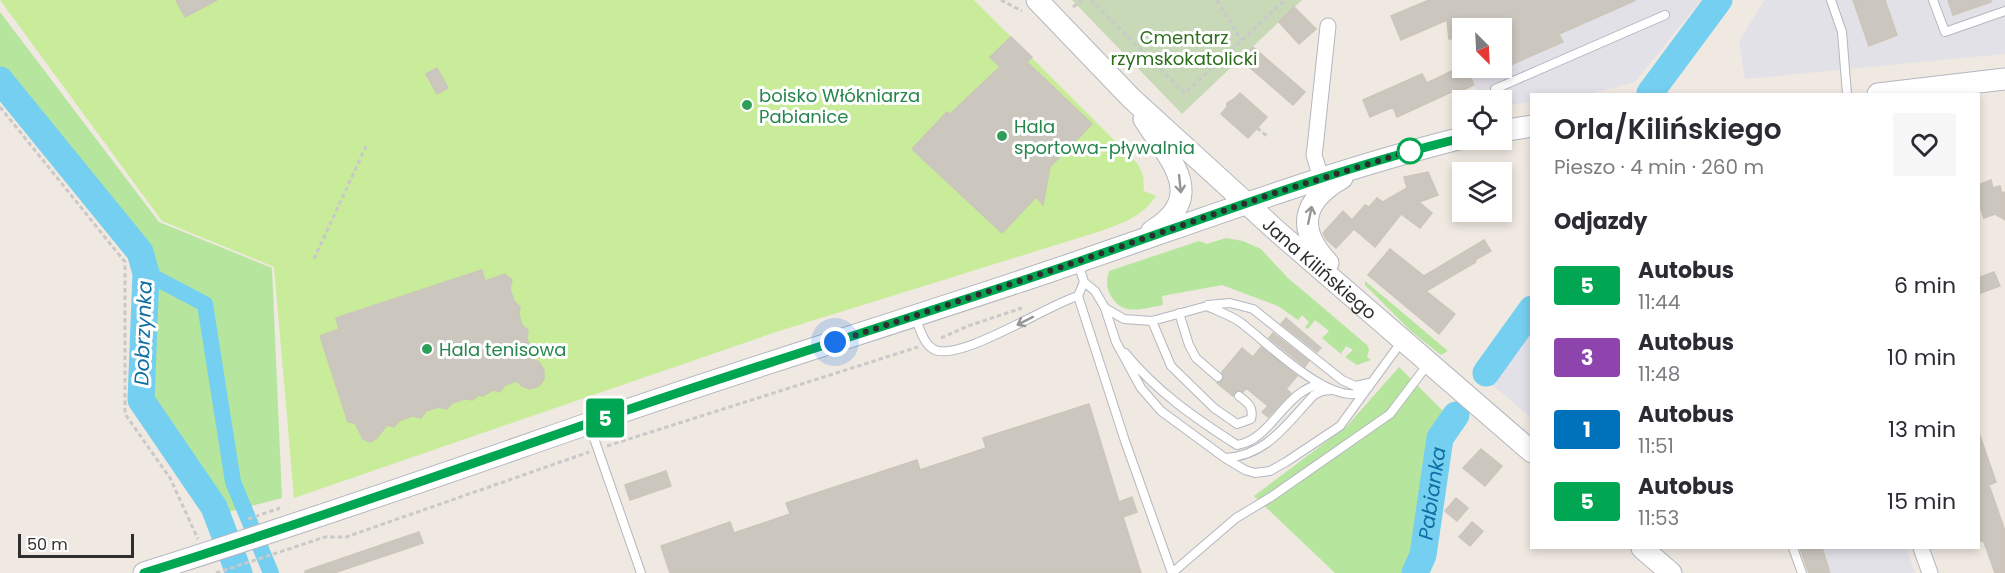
<!DOCTYPE html>
<html lang="pl">
<meta charset="utf-8">
<style>
:root{--surface:#fff;--page:#f7f7f7;--text:#2b2b33;--muted:#7c7c81}
body{margin:0;font-family:Poppins,sans-serif;background:var(--page);color:var(--text);height:100vh;display:flex;flex-direction:column;font-size:22px;white-space:nowrap}
*{box-sizing:border-box;margin:0}
p{font-size:20px;color:var(--muted)}
.icon{flex:none;width:33px;height:33px;fill:none;stroke:currentColor;stroke-width:2;stroke-linecap:round;stroke-linejoin:round}
.map{position:relative;flex:1;overflow:hidden}
.sheet{position:absolute;left:1530px;top:93px;width:450px;height:456px;display:flex;flex-direction:column;background:var(--surface);border-radius:0px;box-shadow:0 3px 9px #0003}
.sheet>*{flex:none}
.badge{padding:0 12px;border-radius:4px;font-size:21px;line-height:39px}
.needle{width:39px;rotate:156deg}
.tools{position:absolute;left:1452px;top:18px;display:grid;gap:12px}
.tools a{display:grid;place-items:center;width:60px;height:60px;border-radius:0px;background:var(--surface);box-shadow:0 3px 9px #0003;font-size:30px}
.scale{position:absolute;left:18px;bottom:15px;width:116px;box-sizing:border-box;padding-left:6px;border:3px solid #2e2e2e;border-top:0;font-size:16px;line-height:21px;white-space:nowrap;color:#2e2e2e;-webkit-text-stroke:4px #fff;paint-order:stroke}
.you{position:absolute;width:30px;height:30px;margin:-15px;border:4px solid #fff;border-radius:50%;background:#1a73e8;box-shadow:0 0 0 9px #1a73e833}
.map>.badge{position:absolute;translate:-50% -50%;box-shadow:0 0 0 3px #fff}
h2{padding:0 24px;font-size:22px;line-height:54px}
.round{display:grid;place-items:center;flex:none;width:63px;height:63px;border-radius:0px;background:var(--page)}
.summary{display:flex;align-items:center;justify-content:space-between;height:102px;padding:0 24px}
h1{font-size:28px;font-weight:600;line-height:45px}
ul{padding:0;list-style:none}
li{display:flex;align-items:center;gap:18px;height:72px;padding:0 24px}
li div{flex:1}
li b{display:block;font-size:22px}
li em{font-style:normal}
li .badge{min-width:66px;font-weight:700;text-align:center}
.map>svg:first-child{display:block}
.industrial{fill:#e3e1e8}
.green{fill:#b6e59e}
.cemetery{fill:#c8d9b8}
.pitch{fill:#c9ec9a}
.lines{fill:none;stroke-linecap:round;stroke-linejoin:round}
.canal{stroke:#75cff0;stroke-width:16}
.river{stroke:#75cff0;stroke-width:27}
.building{fill:#cbc7bf;stroke:#cbc5ba;stroke-width:1.5}
.lane-casing{stroke:#b4b7c1;stroke-width:10}
.street-casing{stroke:#b4b7c1;stroke-width:17}
.secondary-casing{stroke:#b4b7c1;stroke-width:23}
.path{stroke:#c9c9c9;stroke-width:3;stroke-dasharray:4.5 3;stroke-linecap:butt}
.lane{stroke:#fff;stroke-width:8}
.street{stroke:#fff;stroke-width:15}
.secondary{stroke:#fff;stroke-width:21}
.oneway{stroke:#969696}
.line-casing{stroke:#fff;stroke-width:14}
.line{stroke:#00a651;stroke-width:9}
.walk{stroke:#2e2e2e;stroke-width:6;stroke-dasharray:0 10.8}
.leisure-dot{fill:#2e9e5b;stroke:#fff;stroke-width:2}
.stop-dot{fill:#fff;stroke:#00a651;stroke-width:3}
.labels{text-anchor:middle;dominant-baseline:central;stroke-width:6;stroke-linejoin:round;paint-order:stroke}
.park-label{font-size:18px;fill:#2c6e1b;stroke:#fff}
.leisure-label{font-size:18px;fill:#27864d;stroke:#fff;text-anchor:start}
.street-label{font-size:18px;fill:#2e2e2e;stroke:#fff}
.water-label{font-size:20px;font-style:italic;fill:#0d6fa3;stroke:#fff}
</style>
<div class="map">
<svg width="2005" height="573" viewBox="0 0 2005 573">
<rect width="100%" height="100%" fill="#efe9e1"/>
<path class="industrial" d="M1448,0H1701L1635,82L1589,94H1532L1531,102L1502,106V100H1481L1469,74L1464,76V68H1502V28H1462V37L1457,38Z
M1765,0H2005V54L1745,79L1739,41Z
M1531,325V418L1490,383Z
M1821,548H1906L1915,573H1830Z"/>
<path class="green" d="M0,12L159,222L272,268L282,498L228,512L151,395L152,253L0,70Z
M1226,238L1243,241L1261,249L1288,278L1367,345L1369,349L1367,357L1371,360L1357,365L1345,357L1353,350L1346,346L1341,354L1322,338L1329,331L1315,320L1308,329L1305,327L1309,322L1302,315L1298,320L1278,306L1222,285L1162,296L1163,305C1146,308 1124,316 1113,299C1106,290 1106,282 1109,271L1199,241L1207,244Z
M1365,281L1448,351L1441,355L1411,331L1365,285Z
M1399,367L1452,420L1440,438L1423,555L1415,573H1335L1254,496L1347,426Z"/>
<path class="cemetery" d="M1072,0H1302L1182,114Z"/>
<path class="pitch" d="M0,0H974L1138,164L1143,176L1144,191L1156,196C1143,216 1123,223 1101,231L776,332L294,498L274,267L162,221Z"/>
<g class="lines">
<path class="canal" d="M146,273L205,304L233,482L271,573"/>
<g class="river">
<path d="M0,80L140,252L146,273L141,400L214,507L239,573"/>
<path d="M1650,93L1719,0"/>
<path d="M1486,373L1532,309"/>
<path id="s1" d="M1415,573L1423,555L1440,438L1456,415"/>
</g>
</g>
<path class="building" d="M176,0H217L185,17Z
M1429,0H1636L1559,34L1563,42L1508,66L1505,58L1502,59V28H1462V38L1449,39L1447,20L1401,40L1391,16Z
M1853,0H1885L1897,35L1869,46Z
M1948,0H1991V2L1953,15Z
M1294,7L1316,29L1299,44L1279,22Z
M1011,37L1032,57L1027,62L1092,124L1050,167L1043,205L1036,197L1002,233L912,149L947,112L950,114L1000,67L990,57Z
M1253,47L1305,92L1293,105L1240,59Z
M437,68L448,88L437,94L426,74Z
M1458,68H1466L1474,85L1459,92L1458,89L1397,117L1393,107L1370,117L1363,100L1422,74L1427,83Z
M1240,93L1267,117L1248,138L1221,114L1227,107V103L1234,99Z
M1428,172L1438,195L1419,202L1432,213L1420,228L1401,214L1375,247L1354,229L1336,248L1326,239L1323,233L1343,211L1352,220L1365,205L1369,207L1377,198L1383,202L1407,188L1404,177Z
M1991,180L1993,188L2000,186L2002,193L2005,192V220L1995,214L1984,218L1978,201V185Z
M1484,240L1491,251L1475,260L1476,262L1426,291L1455,314L1439,334L1368,275L1390,249L1424,276Z
M482,270L485,281L505,274L512,280L510,289L514,301L520,307L519,315L522,325L528,330L527,339L534,360L539,362L544,370V379L539,386L530,389L522,386L517,381L505,385L500,392L493,390L483,396L478,395L473,400L465,399L452,403L447,409L439,407L426,411L421,418L412,416L399,421L394,427L387,425L376,439L370,442L363,439L355,423L348,422L320,336L339,329L336,318Z
M1994,272L2000,286L1978,294V278Z
M1286,318L1321,348L1317,352L1281,324Z
M1273,333L1309,361L1305,367L1269,338Z
M1261,347L1297,376L1286,389L1291,393L1268,417L1262,412L1268,406L1246,388L1243,392L1236,391L1233,396L1217,383L1223,380L1222,372L1242,348L1253,357Z
M1089,404L1119,502L1132,497L1137,512L1123,517L1141,573H670L661,546L730,522L734,533L790,514L786,503L917,460L920,470L986,448L983,438Z
M1980,436L1996,482L1989,485L2005,531V573H1995L1984,542L1978,540V437Z
M1481,449L1502,466L1485,486L1463,468Z
M666,471L671,486L630,500L625,485Z
M1456,498L1468,508L1457,521L1445,511Z
M1472,522L1483,531L1470,546L1459,537Z
M419,532L423,543L334,573H305V571Z
M1800,548H1822L1830,573H1809Z"/>
<g class="lines">
<defs>
<path id="lane" d="M1831,0L1842,32L1847,94
M1933,0L1945,32L2005,11
M1496,100L1495,89L1665,15
M1078,263L1084,282L1095,291L1105,308L1116,342L1141,388L1161,411L1225,458L1245,470L1255,473L1270,471L1286,462L1340,426L1402,341
M1084,282L1078,296L1125,441L1172,573
M1208,305L1230,303L1253,309L1342,380L1355,386L1369,383
M1105,308L1124,319L1152,321L1207,306C1217,311 1230,315 1240,322C1266,341 1329,407 1364,392
M1179,313L1189,345L1196,358L1218,377
M915,318C920,328 923,343 933,349C957,364 1049,304 1078,296
M1152,321L1171,366L1214,408L1237,424L1251,419C1254,407 1248,403 1239,396
M1125,353C1157,392 1195,418 1237,445C1273,439 1283,391 1321,384
M589,424L641,573
M1225,458C1267,456 1287,423 1314,395L1322,391L1332,390
M1793,548L1802,573
M1172,573L1236,518L1271,497L1390,414L1428,364"/>
<path id="street" d="M1321,178L1314,155L1315,148L1328,26
M1921,548L1930,573"/>
<g id="secondary">
<path id="s2" d="M1037,0L1131,98L1278,232L1532,452"/>
<path d="M1878,94L2005,79"/>
<path d="M1144,119C1169,159 1209,196 1152,231"/>
<path d="M1502,131L1532,126"/>
<path d="M1328,263C1296,229 1302,201 1342,178"/>
<path d="M1642,548L1671,573"/>
<path d="M144,573C299,524 453,471 607,417C754,366 903,321 1051,271C1188,225 1322,173 1462,138"/>
</g>
</defs>
<use href="#lane" class="lane-casing"/>
<use href="#street" class="street-casing"/>
<use href="#secondary" class="secondary-casing"/>
<path class="path" d="M1001,0L1022,11
M1091,0L1185,93L1285,0
M1217,0L1241,40
M1073,7L1082,0
M0,107L125,262V414L170,478L198,539
M1257,128L1267,136
M314,259L367,144
M941,338L968,326L1022,308
M607,446L918,347
M248,519L280,508
M216,573L325,537H346L589,452"/>
<use href="#lane" class="lane"/>
<use href="#street" class="street"/>
<use href="#secondary" class="secondary"/>
</g>
<defs><path id="oneway-shaft" d="M-6 0H5M1.5-3L5.5 0L1.5 3" fill="none" stroke-width="1.6" stroke-linecap="round" stroke-linejoin="round" transform="scale(1.5)"/></defs>
<g class="oneway">
<use href="#oneway-shaft" transform="translate(1180 184) rotate(84)"/>
<use href="#oneway-shaft" transform="translate(1310 215) rotate(-78)"/>
<use href="#oneway-shaft" transform="translate(1025 321) rotate(153)"/>
</g>
<g class="lines">
<defs>
<path id="line" d="M144,573C299,525 453,470 607,417C754,366 903,321 1051,271C1188,225 1322,172 1462,138"/>
</defs>
<use href="#line" class="line-casing"/>
<use href="#line" class="line"/>
<path class="walk" d="M835,342L1053,270L1278,192L1410,151"/>
</g>
<g class="leisure-dot">
<circle cx="747" cy="105" r="6"/>
<circle cx="1002" cy="136" r="6"/>
<circle cx="427" cy="349" r="6"/>
</g>
<circle class="stop-dot" cx="1410" cy="151" r="12"/>
<g class="labels">
<g class="park-label">
<text x="1184" y="37">Cmentarz<tspan x="1184" dy="21">rzymskokatolicki</tspan></text>
</g>
<g class="leisure-label">
<text x="759" y="95">boisko Włókniarza<tspan x="759" dy="21">Pabianice</tspan></text>
<text x="1014" y="126">Hala<tspan x="1014" dy="21">sportowa-pływalnia</tspan></text>
<text x="439" y="349">Hala tenisowa</text>
</g>
<g class="street-label">
<text stroke="none"><textPath href="#s2" startOffset="390">Jana Kilińskiego</textPath></text>
</g>
<g class="water-label">
<text transform="translate(143 333) rotate(-88)">Dobrzynka</text>
<text stroke="none"><textPath href="#s1" startOffset="82">Pabianka</textPath></text>
</g>
</g>
</svg>
<div class="tools">
<a><svg class="needle" viewBox="-14 -14 28 28"><path d="M0-13l5 13h-10z" fill="#e53935"/><path d="M0 13l5-13h-10z" fill="#7c7c81"/></svg></a>
<a><svg class="icon" aria-label="locate" viewBox="0 0 24 24"><circle cx="12" cy="12" r="6"/><path d="M12 2v4M12 18v4M2 12h4M18 12h4"/></svg></a>
<a><svg class="icon" aria-label="layers" viewBox="0 0 24 24"><path d="M12 4l9 5-9 5-9-5zM3 14l9 5 9-5"/></svg></a>
</div>
<div class="scale">50 m</div>
<div class="you" style="left:835px;top:342px"></div>
<b class="badge" style="left:605px;top:418px;background:#00a651;color:#fff">5</b>
<section class="sheet">
<div class="summary"><div><h1>Orla/Kilińskiego</h1><p>Pieszo · 4 min · 260 m</p></div><a class="round"><svg class="icon" aria-label="heart" viewBox="0 0 24 24"><path d="M12 20l-8-8c-3-5 5-10 8-4 3-6 11-1 8 4z"/></svg></a></div>
<h2>Odjazdy</h2>
<ul>
<li><span class="badge" style="background:#00a651;color:#fff">5</span><div><b>Autobus</b><p>11:44</p></div><em>6 min</em></li>
<li><span class="badge" style="background:#8e44ad;color:#fff">3</span><div><b>Autobus</b><p>11:48</p></div><em>10 min</em></li>
<li><span class="badge" style="background:#0072bc;color:#fff">1</span><div><b>Autobus</b><p>11:51</p></div><em>13 min</em></li>
<li><span class="badge" style="background:#00a651;color:#fff">5</span><div><b>Autobus</b><p>11:53</p></div><em>15 min</em></li>
</ul>
</section>
</div>
